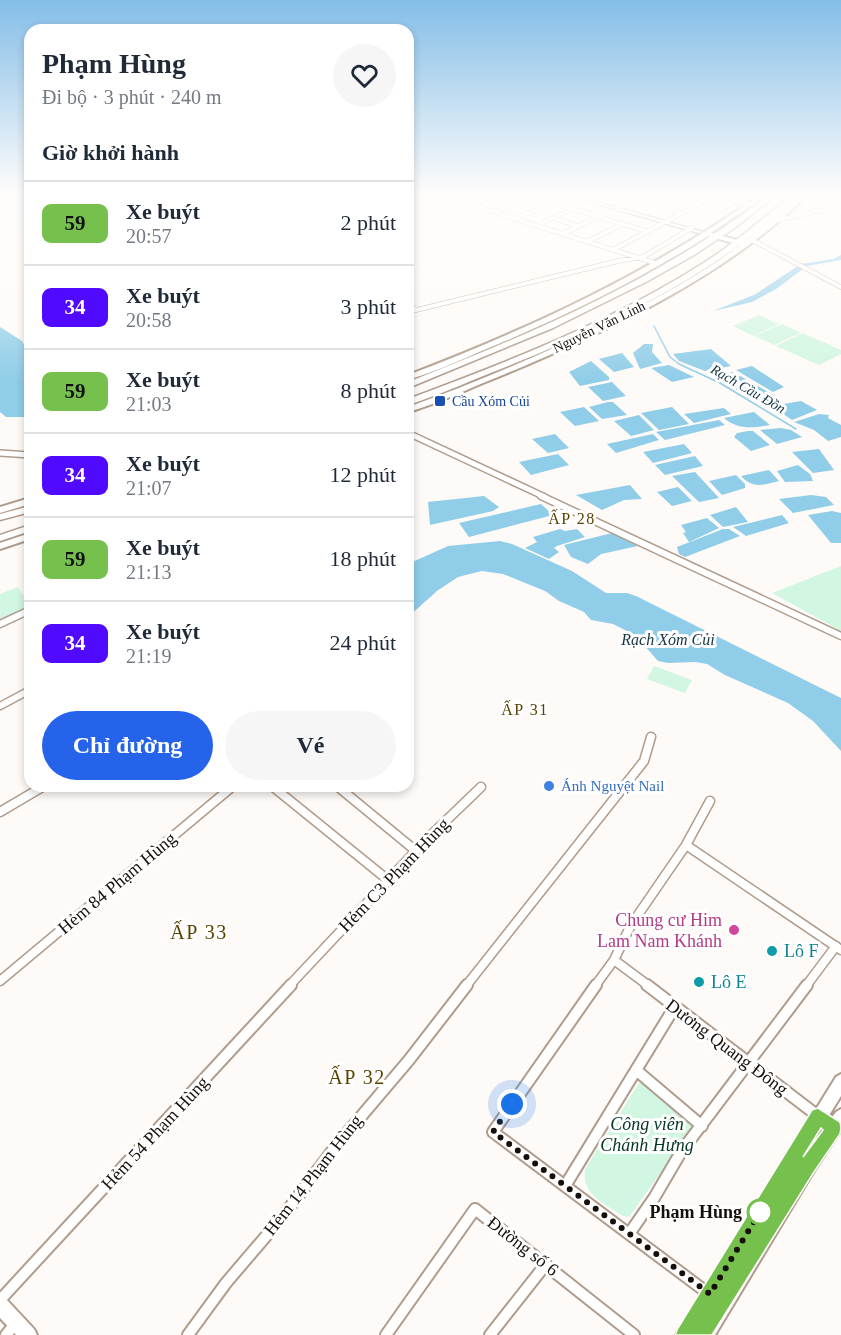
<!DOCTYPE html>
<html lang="vi">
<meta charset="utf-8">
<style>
:root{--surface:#fff;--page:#f6f6f7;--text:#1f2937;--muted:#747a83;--line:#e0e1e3;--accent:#2563eb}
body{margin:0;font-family:"Times New Roman",serif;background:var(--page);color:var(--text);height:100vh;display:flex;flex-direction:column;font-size:22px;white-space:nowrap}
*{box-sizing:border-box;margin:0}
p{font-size:20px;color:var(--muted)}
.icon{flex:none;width:33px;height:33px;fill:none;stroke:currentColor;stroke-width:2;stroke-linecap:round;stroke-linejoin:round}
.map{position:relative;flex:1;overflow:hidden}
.side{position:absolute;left:24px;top:24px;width:390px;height:768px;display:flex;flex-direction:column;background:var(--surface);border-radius:18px;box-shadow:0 3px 9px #0003}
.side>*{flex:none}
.badge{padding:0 12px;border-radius:9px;font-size:21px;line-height:39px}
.you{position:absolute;width:30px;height:30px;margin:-15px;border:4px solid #fff;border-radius:50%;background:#1a73e8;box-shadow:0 0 0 9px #1a73e833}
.map>.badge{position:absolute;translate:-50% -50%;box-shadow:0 0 0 3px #fff}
h2{padding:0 18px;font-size:22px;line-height:54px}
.round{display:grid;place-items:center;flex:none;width:63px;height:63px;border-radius:32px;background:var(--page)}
.head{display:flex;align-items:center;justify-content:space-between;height:102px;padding:0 18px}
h1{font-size:28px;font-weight:600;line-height:45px}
.action{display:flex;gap:12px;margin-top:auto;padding:12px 18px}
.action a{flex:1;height:69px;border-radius:36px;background:var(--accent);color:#fff;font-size:24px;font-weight:600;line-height:69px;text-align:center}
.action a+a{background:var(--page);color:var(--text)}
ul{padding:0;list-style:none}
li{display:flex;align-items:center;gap:18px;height:84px;padding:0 18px;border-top:2px solid var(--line)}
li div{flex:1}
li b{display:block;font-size:22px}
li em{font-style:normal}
li .badge{min-width:66px;font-weight:700;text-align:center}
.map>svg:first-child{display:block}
.green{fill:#d1f6e1}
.water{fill:#8fcde8}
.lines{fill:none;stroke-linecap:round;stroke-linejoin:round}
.stream{stroke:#8fcde8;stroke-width:1.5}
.minor-far4-casing{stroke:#af9c8c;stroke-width:5}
.minor-far3-casing{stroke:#af9c8c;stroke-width:8}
.minor-far2-casing{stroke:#af9c8c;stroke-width:9}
.minor-far1-casing{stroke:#af9c8c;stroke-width:11}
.minor-casing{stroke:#af9c8c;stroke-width:14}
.tertiary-casing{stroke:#af9c8c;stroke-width:3}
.secondary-casing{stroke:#af9c8c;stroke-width:4}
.primary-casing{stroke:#af9c8c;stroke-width:4}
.trunk-casing{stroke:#af9c8c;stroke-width:3}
.minor-far4{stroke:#fff;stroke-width:4}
.minor-far3{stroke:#fff;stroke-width:5}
.minor-far2{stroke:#fff;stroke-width:6}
.minor-far1{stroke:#fff;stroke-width:8}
.minor{stroke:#fff;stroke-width:10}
.tertiary{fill:#fff;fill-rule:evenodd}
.secondary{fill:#fff;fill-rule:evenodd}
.primary{fill:#fff;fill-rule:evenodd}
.trunk{fill:#fff;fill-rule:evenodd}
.line{fill:#76c04d;stroke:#fff;stroke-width:1.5;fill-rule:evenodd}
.walk{stroke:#160f0a;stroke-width:6;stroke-dasharray:0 10.8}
.transit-dot{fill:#1a4fb4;stroke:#fff;stroke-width:2}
.shop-dot{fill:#3f7fe0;stroke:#fff;stroke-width:2}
.hotel-dot{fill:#d1479c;stroke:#fff;stroke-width:2}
.culture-dot{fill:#0f9aa8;stroke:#fff;stroke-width:2}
.stop-dot{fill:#fff;stroke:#76c04d;stroke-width:3}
.labels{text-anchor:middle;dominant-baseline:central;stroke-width:6;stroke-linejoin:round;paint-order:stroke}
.far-street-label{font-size:14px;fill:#160f0a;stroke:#fff}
.far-water-label{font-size:14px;font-style:italic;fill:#163440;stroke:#fff}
.far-transit-label{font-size:14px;fill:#164399;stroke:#fff;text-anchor:start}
.shop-label{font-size:15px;fill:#366cbe;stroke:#fff;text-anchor:start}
.neighbourhood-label{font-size:16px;letter-spacing:1.5px;fill:#594301;stroke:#fff}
.water-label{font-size:16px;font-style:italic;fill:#163440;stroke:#fff}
.near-street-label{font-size:18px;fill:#160f0a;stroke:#fff}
.near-hotel-label{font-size:18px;fill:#b23c85;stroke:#fff;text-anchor:end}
.near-culture-label{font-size:18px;fill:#0d838f;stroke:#fff;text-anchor:start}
.near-park-label{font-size:18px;font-style:italic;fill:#053622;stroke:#fff}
.near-stop-label{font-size:18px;font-weight:bold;fill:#160f0a;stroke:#fff;text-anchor:end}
.near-neighbourhood-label{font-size:20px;letter-spacing:1.5px;fill:#594301;stroke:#fff}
</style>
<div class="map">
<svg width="841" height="1335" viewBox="0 0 841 1335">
<rect width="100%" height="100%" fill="#fefaf7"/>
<path class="green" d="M759,315L779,324L753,336L733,326Z
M782,324L801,333L774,345L754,336Z
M803,333L841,350V354L819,365L776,346Z
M841,566V631L772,593Z
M18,587L30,607L0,619V594Z
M654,666L692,680L685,693L647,679Z
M639,1083H645L690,1122L692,1129L629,1217L623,1216C605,1204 581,1195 585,1169Z"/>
<path class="water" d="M841,255V260L807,266L776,289L752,302L713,311L754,295L801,264L833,259Z
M0,327L22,341L30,355V417H6L0,412Z
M644,344H653L652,352L662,363L640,369L633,353Z
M711,349L731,366L705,371L679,361L673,354Z
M622,353L634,367L614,372L599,359Z
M591,361L609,377V380L580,386L569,372Z
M669,365L694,377L672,382L651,368Z
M752,366L784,387L773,392L736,370Z
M733,372L777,397L768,402H758L715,377Z
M612,382L626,396L603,401L588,387Z
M801,401L817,410L792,420L776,409L778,405Z
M608,402H613L627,415L602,419L589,407Z
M584,407L599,421L575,426L560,412Z
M672,407L689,424L659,430L641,413Z
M724,408L731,414L694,423L684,414Z
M754,412L770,425C752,428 738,430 724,418Z
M819,414L829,415L828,418L841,425V437L828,441L814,430L794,422Z
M639,415L654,430L631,436L614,421Z
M719,420L725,425L665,440L656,432Z
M781,428L791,430L802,437L777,444L760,430Z
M748,431H753L770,445L751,451L734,437L737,433Z
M555,434L569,448L548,453L532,439Z
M653,434L659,440L616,453L607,444Z
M684,444L692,453L653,463L643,452Z
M819,449L834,470L813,473L792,452Z
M558,454L569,465L531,475L519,462Z
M695,456L703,466L665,475L655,465Z
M798,465L810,474L813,481L785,482L777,471Z
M769,470L779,481C763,485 753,489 741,476Z
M695,472L719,498L699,502L672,476Z
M736,475L745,484V488L722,495L709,481Z
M630,485L642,499L624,500L602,510L576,495Z
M678,487L692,501L672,506L657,492Z
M811,495L826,497L834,505L793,513L779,499Z
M484,496L499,507L493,511L430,525L428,502Z
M541,504L553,515L469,537L459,523Z
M736,507L748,522L723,527L710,515Z
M832,511L841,513V543H831L808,515Z
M782,515L789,523L746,536L733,527Z
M707,518L719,528L689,542L683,533L686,532L681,525Z
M560,529L565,531L577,529L585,537L557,546L554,548L559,552L549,559L525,548L537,542L533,537Z
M723,529H729L740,536L685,557L679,554L677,547Z
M612,533L638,546L601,554L588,564L571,557L564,545Z
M500,541L512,544L572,571L606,593H627L636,596L841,698V751L813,721L788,703L725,675L707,664L695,662L668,663L658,661L635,635L613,624L591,620L584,612L559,601L545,591L503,574L482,571L458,577L437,591L408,617V564L448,546Z"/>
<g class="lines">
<path class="stream" d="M654,326L670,357L679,364L720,383L796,429"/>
<defs>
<path id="minor-far4" d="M448,195L465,203L658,264
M526,195L646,231
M620,195L681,213
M653,195L694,206
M687,195L706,200
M715,195L751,204
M471,205L495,195
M616,209L643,195
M718,211L737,200
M493,212L530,196
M553,218L578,226
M514,219L552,203
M778,220L841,206
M546,221L573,209
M562,234L598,217
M752,240L841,287
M587,242L622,224
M613,250L715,195
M408,302L416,310
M408,312L618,261L643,257L692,228"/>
<path id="minor-far3" d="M408,433L545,497
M0,453L30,455"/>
<path id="minor-far2" d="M541,496L841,636
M0,624L30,610
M0,706L30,690"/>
<path id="minor-far1" d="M272,786L388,880
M337,786L416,851
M0,812L44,786
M686,845L841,950
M614,960L649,986
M0,981L233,786
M289,986L427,839L481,787
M466,986L644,761L651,737
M595,986L614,960L631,925L686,845L710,801
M806,986L836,946"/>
<path id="minor" d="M596,985L493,1132L709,1294
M647,985L818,1116
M636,1070L702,1126
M565,1186L674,1008
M629,1234L654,1198L681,1152L807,985
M0,1300L291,985
M6,1335L15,1324
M188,1335L226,1283L284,1215L336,1146L409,1060L467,985
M386,1335L475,1209L634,1335
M490,1335L546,1264"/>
<path id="tertiary" d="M566,195H573L703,232L699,233Z"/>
<path id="secondary" d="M841,1074V1096L802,1159L836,1112L841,1109V1130L814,1171L715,1335H696L698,1330L695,1335H676L836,1077Z"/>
<path id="primary" d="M760,195H766L711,233L744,242L769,222L801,195H807C727,277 598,336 493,379C465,390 437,404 408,412V407C474,383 539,356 602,325C650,302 698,277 740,245L708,236C637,281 562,318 484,350C459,361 434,372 408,380V375C536,326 647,274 760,195Z
M30,498V504L0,513V507Z
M30,533V539L0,549V543Z
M0,1296L6,1299L34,1329L37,1335H16L0,1318Z"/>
<path id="trunk" d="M769,195H776L736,227L694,255L648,281L553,328L408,388V382C537,331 658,280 769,195Z
M791,195H798C721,274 595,332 493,372C465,383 437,396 408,405V399C510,361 613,321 705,262C736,242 764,218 791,195Z
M30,506V512L0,520V514Z
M30,525V531L0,541V535Z"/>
</defs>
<use href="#minor-far4" class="minor-far4-casing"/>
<use href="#minor-far3" class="minor-far3-casing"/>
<use href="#minor-far2" class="minor-far2-casing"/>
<use href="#minor-far1" class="minor-far1-casing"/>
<use href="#minor" class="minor-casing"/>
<use href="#tertiary" class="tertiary-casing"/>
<use href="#secondary" class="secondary-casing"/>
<use href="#primary" class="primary-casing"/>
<use href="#trunk" class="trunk-casing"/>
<use href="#minor-far4" class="minor-far4"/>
<use href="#minor-far3" class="minor-far3"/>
<use href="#minor-far2" class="minor-far2"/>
<use href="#minor-far1" class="minor-far1"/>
<use href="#minor" class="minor"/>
<use href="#tertiary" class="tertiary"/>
<use href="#secondary" class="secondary"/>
<use href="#primary" class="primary"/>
<use href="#trunk" class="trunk"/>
</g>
<linearGradient id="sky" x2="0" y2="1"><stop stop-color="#84bee8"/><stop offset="0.51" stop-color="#fffdfb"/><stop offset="1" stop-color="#fffdfb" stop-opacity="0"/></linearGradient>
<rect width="841" height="382" fill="url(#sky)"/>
<path class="line" d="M818,1108L840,1122L841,1128L840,1134L814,1172L712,1335H675L678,1328L812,1110ZM821,1128L823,1130L803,1157Z"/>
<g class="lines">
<path class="walk" d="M512,1104L493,1132L710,1294L760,1212"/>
</g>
<rect class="transit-dot" x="434" y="395" width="12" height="12" rx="3"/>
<circle class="shop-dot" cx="549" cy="786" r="6"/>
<circle class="hotel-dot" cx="734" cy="930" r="6"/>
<g class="culture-dot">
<circle cx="772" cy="951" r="6"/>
<circle cx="699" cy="982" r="6"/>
</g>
<circle class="stop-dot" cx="760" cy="1212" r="12"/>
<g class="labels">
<g class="far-street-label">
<text transform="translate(599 327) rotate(-26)">Nguyễn Văn Linh</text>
</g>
<g class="far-water-label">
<text transform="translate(748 389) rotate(30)">Rạch Cầu Đồn</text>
</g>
<g class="far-transit-label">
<text x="452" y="401">Cầu Xóm Củi</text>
</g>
<g class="shop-label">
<text x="561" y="786">Ánh Nguyệt Nail</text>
</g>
<g class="neighbourhood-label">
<text x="572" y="518">ẤP 28</text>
<text x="525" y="709">ẤP 31</text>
</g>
<g class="water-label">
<text x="668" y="639">Rạch Xóm Củi</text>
</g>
<g class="near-street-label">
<text transform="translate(394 875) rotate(-46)">Hẻm C3 Phạm Hùng</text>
<text transform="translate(117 883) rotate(-40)">Hẻm 84 Phạm Hùng</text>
<text transform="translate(727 1047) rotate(37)">Dương Quang Đông</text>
<text transform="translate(155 1133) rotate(-47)">Hẻm 54 Phạm Hùng</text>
<text transform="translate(313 1175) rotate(-52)">Hẻm 14 Phạm Hùng</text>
<text transform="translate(523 1246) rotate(38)">Đường số 6</text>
</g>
<g class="near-hotel-label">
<text x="722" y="920">Chung cư Him<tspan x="722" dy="21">Lam Nam Khánh</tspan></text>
</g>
<g class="near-culture-label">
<text x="784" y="951">Lô F</text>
<text x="711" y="982">Lô E</text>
</g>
<g class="near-park-label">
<text x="647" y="1124">Công viên<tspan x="647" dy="21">Chánh Hưng</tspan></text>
</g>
<g class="near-stop-label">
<text x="742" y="1212">Phạm Hùng</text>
</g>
<g class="near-neighbourhood-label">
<text x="199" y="932">ẤP 33</text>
<text x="357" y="1077">ẤP 32</text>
</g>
</g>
</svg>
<div class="you" style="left:512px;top:1104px"></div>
<section class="side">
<div class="head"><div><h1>Phạm Hùng</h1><p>Đi bộ · 3 phút · 240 m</p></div><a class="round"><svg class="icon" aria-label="heart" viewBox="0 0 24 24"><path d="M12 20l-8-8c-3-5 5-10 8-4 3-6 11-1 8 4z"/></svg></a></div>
<h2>Giờ khởi hành</h2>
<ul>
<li><span class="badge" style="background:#76c04d;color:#111">59</span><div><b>Xe buýt</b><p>20:57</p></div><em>2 phút</em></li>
<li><span class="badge" style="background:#4f0aff;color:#fff">34</span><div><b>Xe buýt</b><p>20:58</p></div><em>3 phút</em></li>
<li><span class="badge" style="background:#76c04d;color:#111">59</span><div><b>Xe buýt</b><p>21:03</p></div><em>8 phút</em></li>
<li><span class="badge" style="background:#4f0aff;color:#fff">34</span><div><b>Xe buýt</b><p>21:07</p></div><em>12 phút</em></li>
<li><span class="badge" style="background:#76c04d;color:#111">59</span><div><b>Xe buýt</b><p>21:13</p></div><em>18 phút</em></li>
<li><span class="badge" style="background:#4f0aff;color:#fff">34</span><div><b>Xe buýt</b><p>21:19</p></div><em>24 phút</em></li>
</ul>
<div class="action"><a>Chỉ đường</a><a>Vé</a></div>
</section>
</div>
